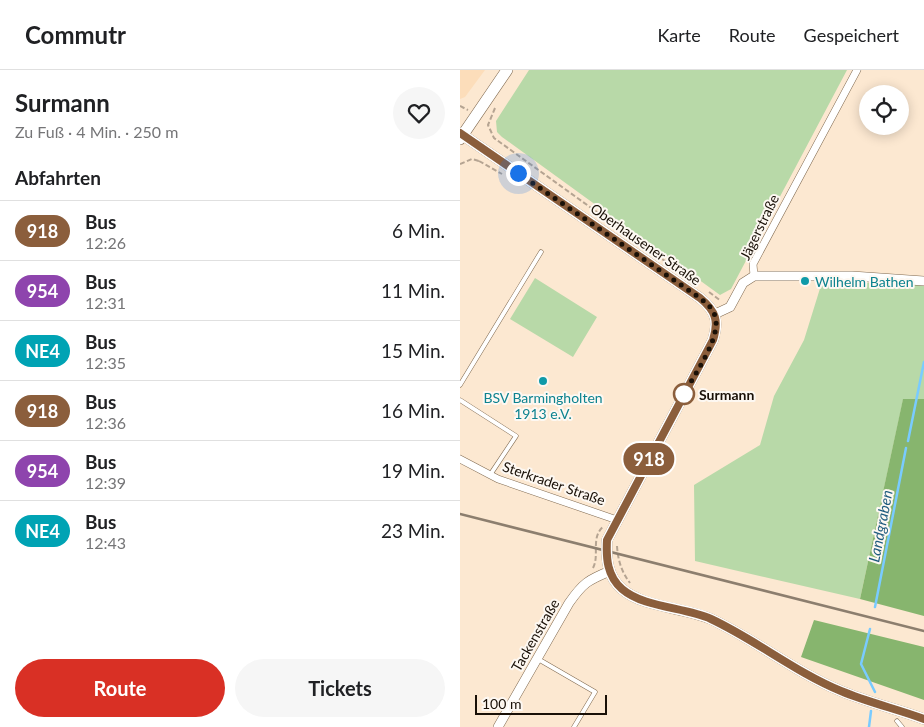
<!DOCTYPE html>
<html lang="de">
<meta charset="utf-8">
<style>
:root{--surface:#fff;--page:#f6f6f6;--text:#202124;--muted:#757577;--line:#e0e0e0;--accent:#d93025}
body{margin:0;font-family:Lato,sans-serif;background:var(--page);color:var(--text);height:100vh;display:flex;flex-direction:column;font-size:19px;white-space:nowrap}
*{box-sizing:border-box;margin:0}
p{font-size:16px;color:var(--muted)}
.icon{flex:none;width:28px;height:28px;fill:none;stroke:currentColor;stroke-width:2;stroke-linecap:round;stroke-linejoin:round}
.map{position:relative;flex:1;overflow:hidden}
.sheet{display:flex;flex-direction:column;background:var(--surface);width:460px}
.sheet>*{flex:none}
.badge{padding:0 10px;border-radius:16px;font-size:18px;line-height:32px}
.tools{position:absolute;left:399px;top:15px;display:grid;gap:10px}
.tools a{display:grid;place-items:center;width:50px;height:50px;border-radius:50%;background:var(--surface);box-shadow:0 2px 12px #0003;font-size:25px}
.scale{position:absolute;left:15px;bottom:12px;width:132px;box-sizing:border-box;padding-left:5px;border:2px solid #191007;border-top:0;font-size:14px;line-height:18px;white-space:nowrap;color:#191007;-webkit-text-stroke:4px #fdf8f2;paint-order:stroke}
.you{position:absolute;width:25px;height:25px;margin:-12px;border:4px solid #fff;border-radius:50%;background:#1a73e8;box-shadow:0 0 0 8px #1a73e833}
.map>.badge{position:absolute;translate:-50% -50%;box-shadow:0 0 0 2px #fff}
h2{padding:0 15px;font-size:19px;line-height:45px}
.round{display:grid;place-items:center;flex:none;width:52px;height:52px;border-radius:26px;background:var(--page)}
.overview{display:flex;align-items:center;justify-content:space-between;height:85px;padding:0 15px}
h1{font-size:24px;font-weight:700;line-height:38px}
.action{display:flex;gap:10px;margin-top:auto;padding:10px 15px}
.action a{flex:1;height:58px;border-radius:30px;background:var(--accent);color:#fff;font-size:20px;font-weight:700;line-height:58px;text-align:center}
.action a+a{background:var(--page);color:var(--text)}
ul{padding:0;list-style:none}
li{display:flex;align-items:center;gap:15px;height:60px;padding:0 15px;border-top:1px solid var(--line)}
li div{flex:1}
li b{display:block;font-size:19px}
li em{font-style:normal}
li .badge{min-width:55px;font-weight:700;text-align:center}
header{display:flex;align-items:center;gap:30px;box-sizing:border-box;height:70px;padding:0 25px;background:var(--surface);border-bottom:1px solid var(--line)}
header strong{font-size:24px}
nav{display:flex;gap:28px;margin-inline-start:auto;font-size:18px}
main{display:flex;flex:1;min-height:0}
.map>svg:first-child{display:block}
.built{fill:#fcddba}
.green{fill:#b8d9a8}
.forest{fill:#87b56e}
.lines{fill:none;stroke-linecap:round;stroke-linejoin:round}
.stream{stroke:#79cbff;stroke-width:2.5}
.service-casing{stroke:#806a50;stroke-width:5}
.minor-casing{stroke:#806a50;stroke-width:8}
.tertiary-casing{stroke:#806a50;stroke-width:10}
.secondary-casing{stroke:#806a50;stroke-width:11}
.primary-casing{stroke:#806a50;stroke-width:12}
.path{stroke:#b5a492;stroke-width:2;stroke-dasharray:5 2.5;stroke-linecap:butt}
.service{stroke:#fff;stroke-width:4}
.minor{stroke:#fff;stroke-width:7}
.tertiary{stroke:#fff;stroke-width:9}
.secondary{stroke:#fff;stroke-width:10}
.primary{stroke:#fff;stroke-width:11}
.rail{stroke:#8c7e6e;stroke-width:2.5}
.line-casing{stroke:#fff;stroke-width:11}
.line{stroke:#8b5e3c;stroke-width:8}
.walk{stroke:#191007;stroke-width:5;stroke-dasharray:0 9}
.culture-dot{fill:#0f9aa8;stroke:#fdf8f2;stroke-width:2}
.stop-dot{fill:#fff;stroke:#8b5e3c;stroke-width:2.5}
.labels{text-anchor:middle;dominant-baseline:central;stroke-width:4;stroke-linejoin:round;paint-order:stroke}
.street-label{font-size:14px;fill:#191007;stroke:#fdf8f2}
.culture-label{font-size:14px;fill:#0d838f;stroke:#fdf8f2;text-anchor:start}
.stop-label{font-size:14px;font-weight:bold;fill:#191007;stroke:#fdf8f2;text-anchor:start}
.water-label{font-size:15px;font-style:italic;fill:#1f5b7e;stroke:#fdf8f2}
</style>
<header>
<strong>Commutr</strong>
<nav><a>Karte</a><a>Route</a><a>Gespeichert</a></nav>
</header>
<main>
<section class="sheet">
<div class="overview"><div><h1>Surmann</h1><p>Zu Fuß · 4 Min. · 250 m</p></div><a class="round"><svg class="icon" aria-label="heart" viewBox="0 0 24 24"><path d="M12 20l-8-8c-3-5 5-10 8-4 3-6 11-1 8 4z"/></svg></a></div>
<h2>Abfahrten</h2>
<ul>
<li><span class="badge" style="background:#8b5e3c;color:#fff">918</span><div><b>Bus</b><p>12:26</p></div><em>6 Min.</em></li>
<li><span class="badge" style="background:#8e44ad;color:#fff">954</span><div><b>Bus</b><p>12:31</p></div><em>11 Min.</em></li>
<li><span class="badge" style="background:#00a3b4;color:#fff">NE4</span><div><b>Bus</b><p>12:35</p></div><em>15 Min.</em></li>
<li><span class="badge" style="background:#8b5e3c;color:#fff">918</span><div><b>Bus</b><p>12:36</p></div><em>16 Min.</em></li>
<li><span class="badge" style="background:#8e44ad;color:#fff">954</span><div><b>Bus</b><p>12:39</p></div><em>19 Min.</em></li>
<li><span class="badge" style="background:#00a3b4;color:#fff">NE4</span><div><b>Bus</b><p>12:43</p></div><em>23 Min.</em></li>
</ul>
<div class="action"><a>Route</a><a>Tickets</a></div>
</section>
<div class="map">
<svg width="464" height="657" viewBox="0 0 464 657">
<rect width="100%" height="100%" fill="#fce8d1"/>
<path class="built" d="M0,0H25L5,27L0,29Z"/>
<path class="green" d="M69,0H387L271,219L260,225L42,67L37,62L36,51Z
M75,208L137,247L113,287L50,249Z
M362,212L464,214V329L443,330L400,529L235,491L234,415L300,375L314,326L344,270Z"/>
<path class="forest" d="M443,329H464V546L400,529Z
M354,550L464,577V630L341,587Z"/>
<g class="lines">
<path class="stream" d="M448,371L464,292
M415,537L446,378
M410,559L401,594L415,622
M409,657L411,641"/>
<defs>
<path id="service" d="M0,315L81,182
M0,330L56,366L30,405
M78,589L135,622L114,657
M437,651L442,657"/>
<path id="minor" d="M294,206L293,194L397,0
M0,389L38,409L157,450"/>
<path id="tertiary" d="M255,244L270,237L283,213L294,206H392L464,211
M38,657L109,533C123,513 128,510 150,501"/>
<path id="secondary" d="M0,63L240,228C256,241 259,251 253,270L147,470C146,488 147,506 162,519C184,538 224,537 251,549C296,570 335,602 381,621C407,632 437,639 464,649"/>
<path id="primary" d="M0,69L47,0"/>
</defs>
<use href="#service" class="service-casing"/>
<use href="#minor" class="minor-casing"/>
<use href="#tertiary" class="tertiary-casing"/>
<use href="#secondary" class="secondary-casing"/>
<use href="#primary" class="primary-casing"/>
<path class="path" d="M0,36L8,40
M35,38L28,55L34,68L223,204
M19,91L42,104
M0,94L12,89L19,91
M249,222L261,231
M157,476C158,490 161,501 170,513
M133,498C140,485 130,467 144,456"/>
<use href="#service" class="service"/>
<use href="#minor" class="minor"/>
<use href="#tertiary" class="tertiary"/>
<use href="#secondary" class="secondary"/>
<use href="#primary" class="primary"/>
<path class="rail" d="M0,444L464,561"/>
</g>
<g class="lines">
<defs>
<path id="line" d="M0,63L240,228C256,241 259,251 253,270L147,470C146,488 147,506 162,519C184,538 225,537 251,549C296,570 335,602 381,621C407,632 437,639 464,649"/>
</defs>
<use href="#line" class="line-casing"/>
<use href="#line" class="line"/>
<path class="walk" d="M58,103L240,228C246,233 253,238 255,246C262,267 234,305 224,324"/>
</g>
<g class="culture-dot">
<circle cx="345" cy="211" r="5"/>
<circle cx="83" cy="311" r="5"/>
</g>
<circle class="stop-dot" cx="224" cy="324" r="10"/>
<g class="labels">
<g class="street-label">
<text transform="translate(299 157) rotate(-64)">Jägerstraße</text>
<text transform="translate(186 174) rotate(35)">Oberhausener Straße</text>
<text transform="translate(94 413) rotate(19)">Sterkrader Straße</text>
<text transform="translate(75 565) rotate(-60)">Tackenstraße</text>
</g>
<g class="culture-label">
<text x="355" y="211">Wilhelm Bathen</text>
<text x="83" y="327" text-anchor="middle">BSV Barmingholten<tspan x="83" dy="16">1913 e.V.</tspan></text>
</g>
<g class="stop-label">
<text x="239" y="324">Surmann</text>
</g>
<g class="water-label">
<text transform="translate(420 456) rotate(-79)">Landgraben</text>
</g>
</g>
</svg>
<div class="tools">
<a><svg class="icon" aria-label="locate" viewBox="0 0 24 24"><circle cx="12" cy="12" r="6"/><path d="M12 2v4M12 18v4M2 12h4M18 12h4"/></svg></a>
</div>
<div class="scale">100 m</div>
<div class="you" style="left:58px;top:103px"></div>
<b class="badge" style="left:189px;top:389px;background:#8b5e3c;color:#fff">918</b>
</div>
</main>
